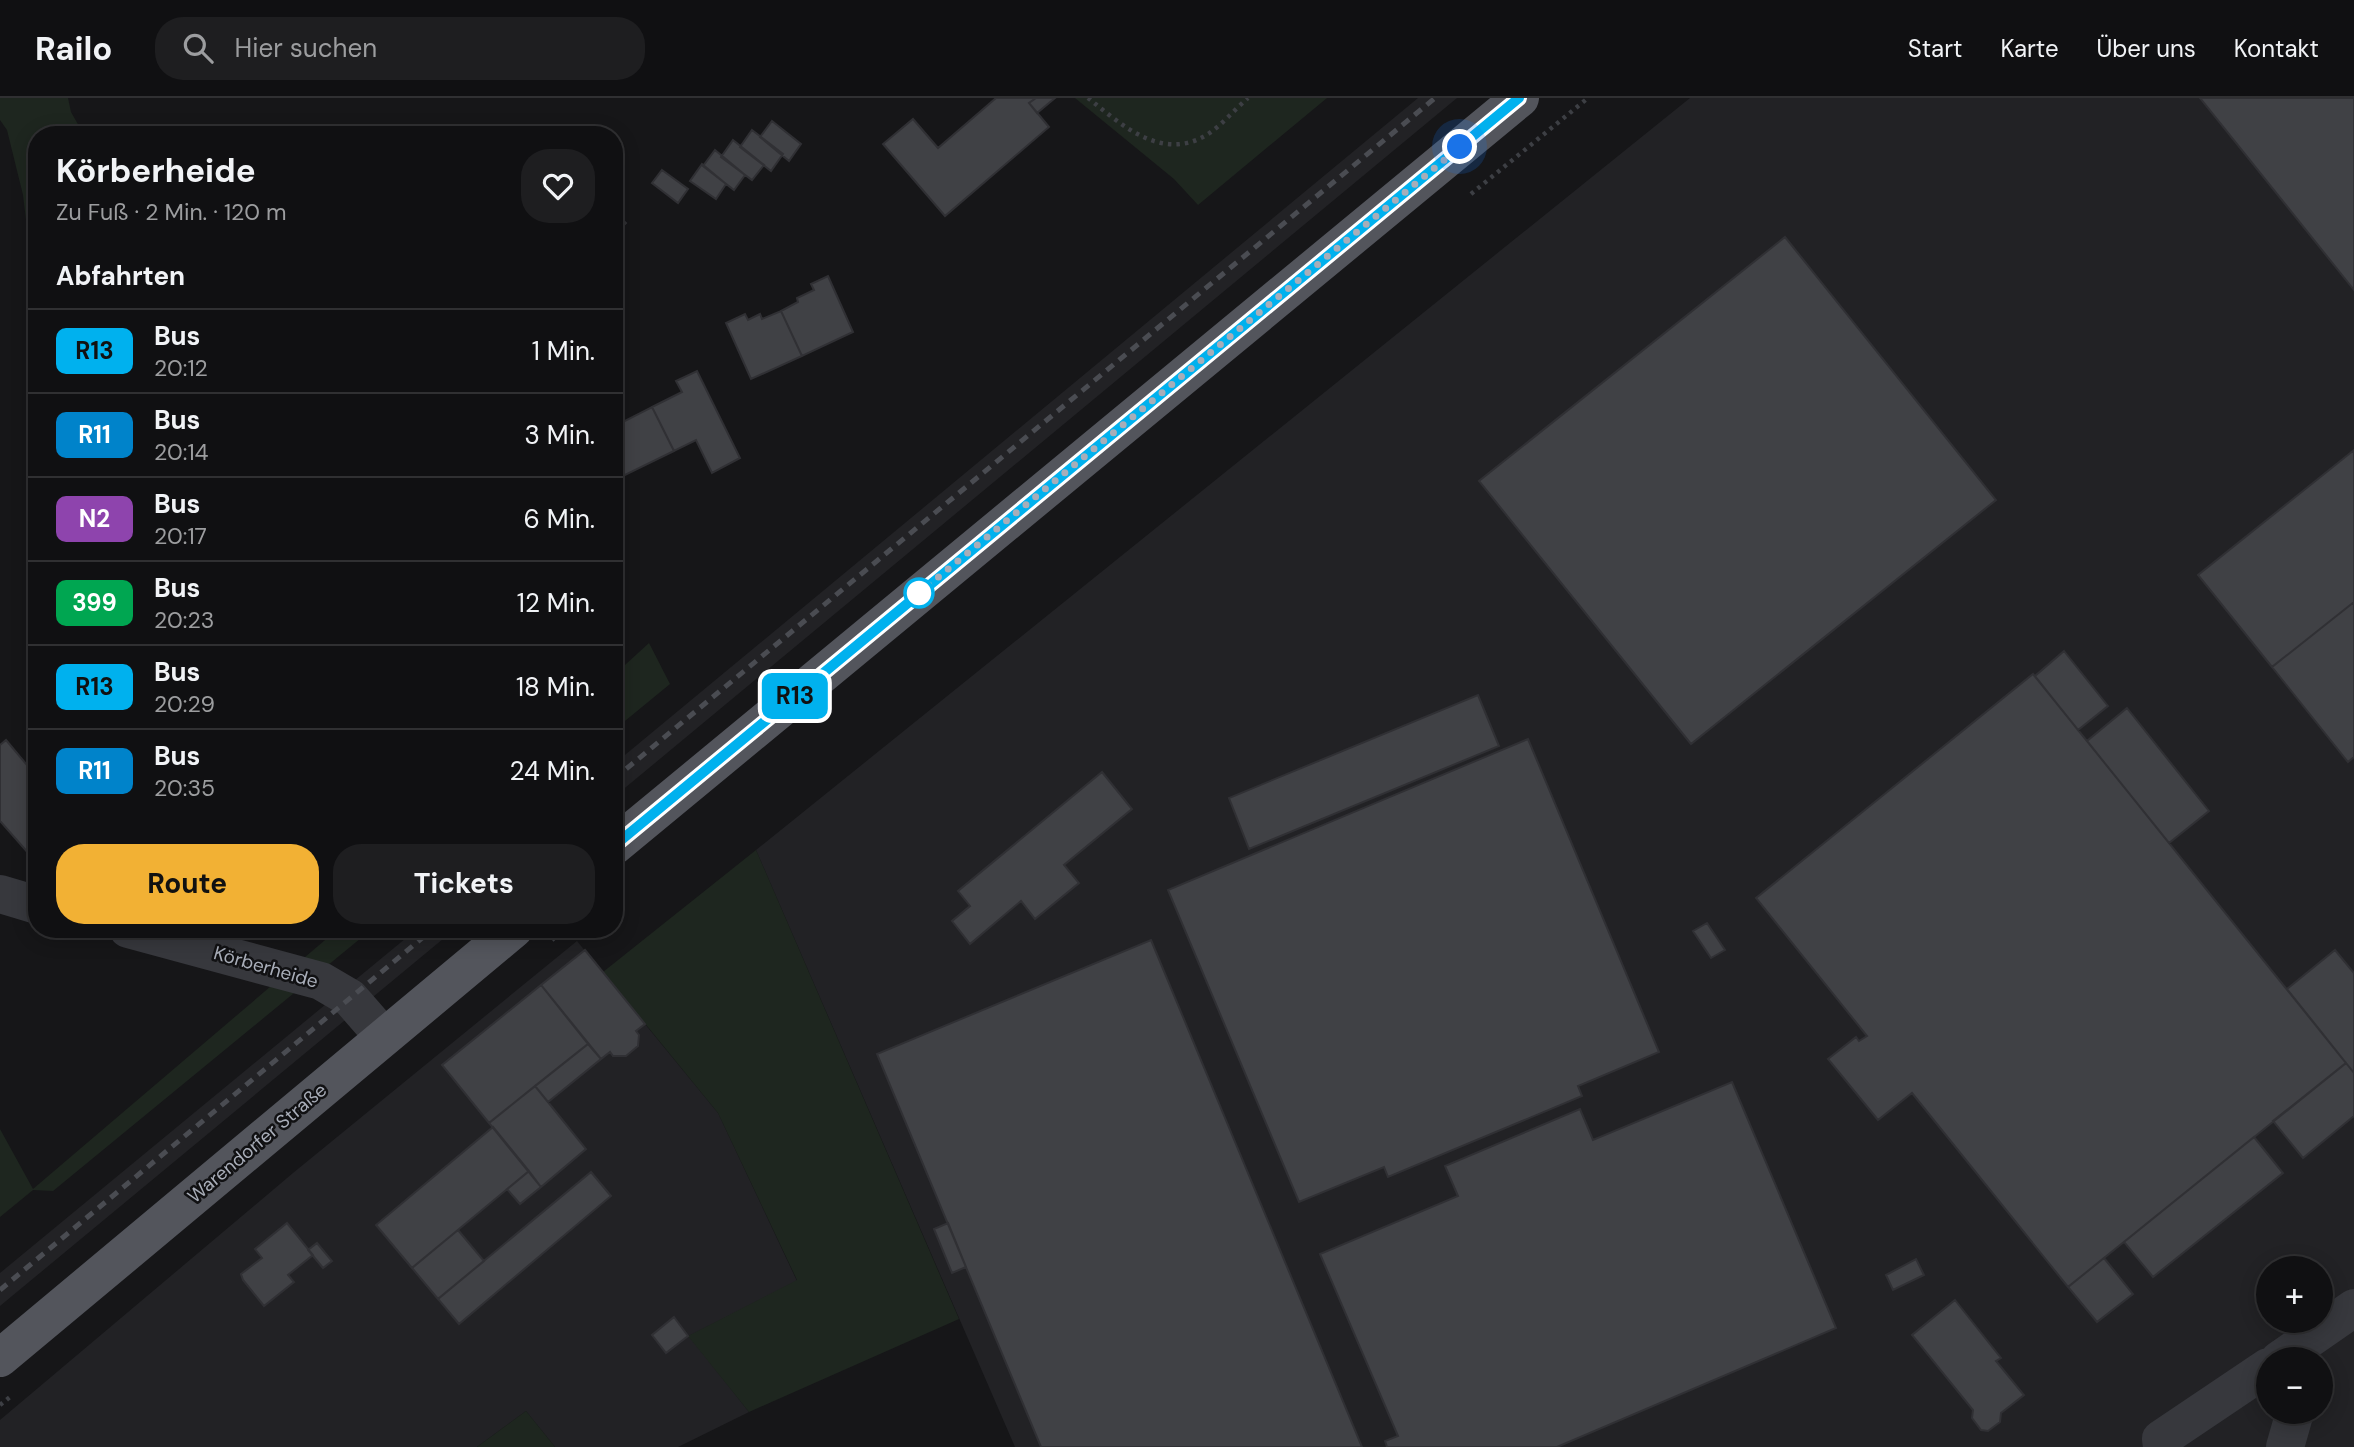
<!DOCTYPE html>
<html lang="de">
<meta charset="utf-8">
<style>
:root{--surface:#101012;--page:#1e1e20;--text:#f1f3f6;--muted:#9c9d9f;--line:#303032;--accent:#f2b134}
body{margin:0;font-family:"DM Sans",sans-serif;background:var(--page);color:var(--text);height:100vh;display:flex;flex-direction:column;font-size:26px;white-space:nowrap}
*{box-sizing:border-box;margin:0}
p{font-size:23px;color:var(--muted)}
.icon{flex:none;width:38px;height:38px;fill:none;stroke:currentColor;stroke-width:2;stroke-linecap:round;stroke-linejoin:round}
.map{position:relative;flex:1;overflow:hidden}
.drawer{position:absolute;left:28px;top:28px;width:595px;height:812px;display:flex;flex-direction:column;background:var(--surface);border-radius:28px;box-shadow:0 4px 18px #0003,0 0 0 2px var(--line)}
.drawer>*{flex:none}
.badge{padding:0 14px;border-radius:10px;font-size:24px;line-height:46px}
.controls{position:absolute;left:2256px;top:1158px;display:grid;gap:14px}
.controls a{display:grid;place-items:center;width:77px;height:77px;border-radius:50%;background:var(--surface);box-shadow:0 4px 18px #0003,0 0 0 2px var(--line);font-size:35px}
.you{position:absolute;width:35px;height:35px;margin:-18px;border:5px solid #fff;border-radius:50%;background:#1a73e8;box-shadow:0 0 0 10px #1a73e833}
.map>.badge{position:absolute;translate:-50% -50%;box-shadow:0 0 0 4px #fff}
h2{padding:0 28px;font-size:26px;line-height:63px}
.round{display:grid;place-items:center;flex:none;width:74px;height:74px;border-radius:28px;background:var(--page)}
.head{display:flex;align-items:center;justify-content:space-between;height:119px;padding:0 28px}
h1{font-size:33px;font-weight:700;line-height:52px}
.primary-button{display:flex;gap:14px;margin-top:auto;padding:14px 28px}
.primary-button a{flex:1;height:80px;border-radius:28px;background:var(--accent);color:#111;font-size:28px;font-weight:700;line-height:80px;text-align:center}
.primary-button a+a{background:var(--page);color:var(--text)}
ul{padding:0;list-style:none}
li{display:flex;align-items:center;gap:21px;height:84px;padding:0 28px;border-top:2px solid var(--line)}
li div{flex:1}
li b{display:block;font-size:26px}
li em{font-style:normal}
li .badge{min-width:77px;font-weight:700;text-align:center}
header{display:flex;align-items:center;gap:42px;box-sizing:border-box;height:98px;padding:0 35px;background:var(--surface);border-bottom:2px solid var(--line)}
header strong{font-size:33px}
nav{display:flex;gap:38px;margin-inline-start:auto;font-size:24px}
.search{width:490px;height:63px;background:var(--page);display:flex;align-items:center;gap:18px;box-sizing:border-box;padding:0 24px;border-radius:28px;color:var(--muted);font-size:26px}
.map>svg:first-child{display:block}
.built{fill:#222225;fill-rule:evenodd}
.green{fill:#1e261f}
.building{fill:#404145;stroke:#303034;stroke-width:2}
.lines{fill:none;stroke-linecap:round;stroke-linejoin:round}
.path{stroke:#3d3f44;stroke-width:4.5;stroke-dasharray:3.5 5;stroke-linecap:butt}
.minor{stroke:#37383d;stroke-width:38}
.primary{stroke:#53555c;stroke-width:38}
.rail{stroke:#4a4c52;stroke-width:5;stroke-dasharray:9 7;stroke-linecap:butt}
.line-casing{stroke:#fff;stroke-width:16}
.line{stroke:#00b1ee;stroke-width:10}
.walk{stroke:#a8adb8;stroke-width:7;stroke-dasharray:0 12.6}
.stop-dot{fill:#fff;stroke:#00b1ee;stroke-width:3.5}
.labels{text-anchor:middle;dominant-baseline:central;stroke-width:5;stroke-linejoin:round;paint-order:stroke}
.street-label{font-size:19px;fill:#a8adb8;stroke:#111113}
</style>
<header>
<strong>Railo</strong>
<div class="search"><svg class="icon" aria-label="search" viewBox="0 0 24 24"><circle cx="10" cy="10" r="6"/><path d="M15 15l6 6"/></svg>Hier suchen</div>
<nav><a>Start</a><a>Karte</a><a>Über uns</a><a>Kontakt</a></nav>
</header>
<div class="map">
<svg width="2354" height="1349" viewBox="0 0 2354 1349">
<rect width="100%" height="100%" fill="#161618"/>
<path class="built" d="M1418,0H1457L614,699V666Z
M1690,0H2354V1349H1015L756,752ZM2268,1171H2320V1223H2268ZM2268,1262H2320V1314H2268Z
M417,831H455L0,1208V1175Z
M577,843L718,1015L797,1183L689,1238L749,1314L678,1349H555L526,1313L477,1349H0V1322L293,1075Z"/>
<path class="green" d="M0,0H68L71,14L84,37H37V212L23,97L7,32L0,22Z
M1075,0H1327L1198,107L1174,81Z
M649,545L670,586L614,632V577Z
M756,752L959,1221L749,1314L688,1238L797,1182L718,1015L603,874Z
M338,831H372L53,1093L33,1092L0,1119V1031L33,1091Z
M526,1313L555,1349H477Z"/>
<path class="building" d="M996,0H1036L1029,5L1049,29L945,118L883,46L913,21L938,50Z
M1036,0H1055L1037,15L1029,5Z
M2200,0H2354V192Z
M772,23L801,46L789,63L760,39Z
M752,32L783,56L771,73L740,49Z
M733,42L764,67L752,82L721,59Z
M715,52L745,77L734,92L703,68Z
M702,66L726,86L716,101L690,83Z
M662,72L688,91L678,105L652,85Z
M614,114L626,125L614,137Z
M1785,139L1996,402L1691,646L1479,383Z
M828,178L853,234L802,258L781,213L798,204L797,200L814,192L811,186Z
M781,213L802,258L751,281L726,225L745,216L748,222L760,216L762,221Z
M697,273L740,360L712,375L696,342L674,353L652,309L682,294L676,283Z
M652,309L674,353L623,378L621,374L614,377V313L616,312L623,324Z
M2354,352V504L2272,569L2198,477Z
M2354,504V659L2348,664L2272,569Z
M2064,553L2108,608L2078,632L2035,578Z
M2033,576L2346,965L2068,1189L1912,995L1878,1022L1828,961L1856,939L1859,943L1867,938L1756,800Z
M1478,597L1499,648L1249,751L1229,700Z
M2127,610L2209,713L2169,745L2087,643Z
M1528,641L1659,954L1578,988L1582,998L1388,1079L1384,1069L1299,1104L1168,792Z
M6,642L37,679V765L0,723V647Z
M1102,674L1132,711L1064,767L1079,785L1035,821L1021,803L970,846L952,823L970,808L958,793Z
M1707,825L1725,852L1711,860L1693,833Z
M1151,842L1362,1349H1041L877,956Z
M585,852L645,926L636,933L639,937L638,948L626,958H613L610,954L601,961L541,887Z
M2335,852L2354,875V975L2287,891Z
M541,887L588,946L489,1025L442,967Z
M588,946L601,961L548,1004L535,988Z
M2346,965L2354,975V1018L2303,1060L2273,1023Z
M1732,984L1836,1230L1557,1349H1387L1385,1343L1398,1338L1320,1156L1458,1098L1445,1068L1580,1011L1593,1042Z
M535,988L586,1051L541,1089L489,1025Z
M493,1029L529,1073L412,1170L376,1127Z
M2254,1039L2283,1075L2153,1179L2124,1144Z
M529,1073L541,1089L520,1106L507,1091Z
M591,1074L611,1098L459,1226L438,1201Z
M287,1125L313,1157L288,1177L294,1184L264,1208L243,1182L241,1176L262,1160L255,1151Z
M948,1125L966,1169L952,1175L934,1131Z
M458,1132L484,1163L438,1201L412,1170Z
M317,1145L332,1163L323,1170L308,1152Z
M2104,1160L2133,1196L2097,1224L2068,1189Z
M1916,1161L1924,1177L1893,1192L1886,1177Z
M1955,1202L2001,1260L1996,1263L2024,1297L2001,1315L2000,1324L1988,1333L1981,1332L1972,1320L1973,1312L1912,1237Z
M674,1219L688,1238L666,1255L652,1237Z"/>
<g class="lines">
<path class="path" d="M1088,0C1122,27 1162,65 1208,36C1222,27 1235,11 1248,0
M1471,96L1588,0
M552,842L564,831
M0,1307L10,1299"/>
<path class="minor" d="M0,796L37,807
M128,831L321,883L350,900L384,939
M2279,1262L2354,1210
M2162,1349L2161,1341L2268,1269
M2285,1349L2295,1314"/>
<path class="primary" d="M614,748L1520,0
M0,1260L514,831"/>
<path class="rail" d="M614,681L1435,0
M0,1192L433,831"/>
</g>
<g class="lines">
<defs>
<path id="line" d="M614,748L1519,0"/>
</defs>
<use href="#line" class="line-casing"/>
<use href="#line" class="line"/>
<path class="walk" d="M919,495L1460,49"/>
</g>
<circle class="stop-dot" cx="919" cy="495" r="14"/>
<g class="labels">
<g class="street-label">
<text transform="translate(266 869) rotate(16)">Körberheide</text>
<text transform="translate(257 1045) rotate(-40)">Warendorfer Straße</text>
</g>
</g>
</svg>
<div class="controls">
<a>+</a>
<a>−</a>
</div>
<div class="you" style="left:1460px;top:49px"></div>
<b class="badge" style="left:795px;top:598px;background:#00b1ee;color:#111">R13</b>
<section class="drawer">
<div class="head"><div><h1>Körberheide</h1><p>Zu Fuß · 2 Min. · 120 m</p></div><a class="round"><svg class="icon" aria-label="heart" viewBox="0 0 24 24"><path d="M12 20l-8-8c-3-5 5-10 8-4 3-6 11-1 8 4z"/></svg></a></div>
<h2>Abfahrten</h2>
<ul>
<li><span class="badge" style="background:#00b1ee;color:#111">R13</span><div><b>Bus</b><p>20:12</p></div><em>1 Min.</em></li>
<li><span class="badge" style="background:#0083ca;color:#fff">R11</span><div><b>Bus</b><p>20:14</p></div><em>3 Min.</em></li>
<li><span class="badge" style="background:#8e44ad;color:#fff">N2</span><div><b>Bus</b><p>20:17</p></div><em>6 Min.</em></li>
<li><span class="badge" style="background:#00a651;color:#fff">399</span><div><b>Bus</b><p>20:23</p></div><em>12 Min.</em></li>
<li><span class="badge" style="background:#00b1ee;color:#111">R13</span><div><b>Bus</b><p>20:29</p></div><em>18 Min.</em></li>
<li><span class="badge" style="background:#0083ca;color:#fff">R11</span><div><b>Bus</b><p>20:35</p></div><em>24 Min.</em></li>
</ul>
<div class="primary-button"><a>Route</a><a>Tickets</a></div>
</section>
</div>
